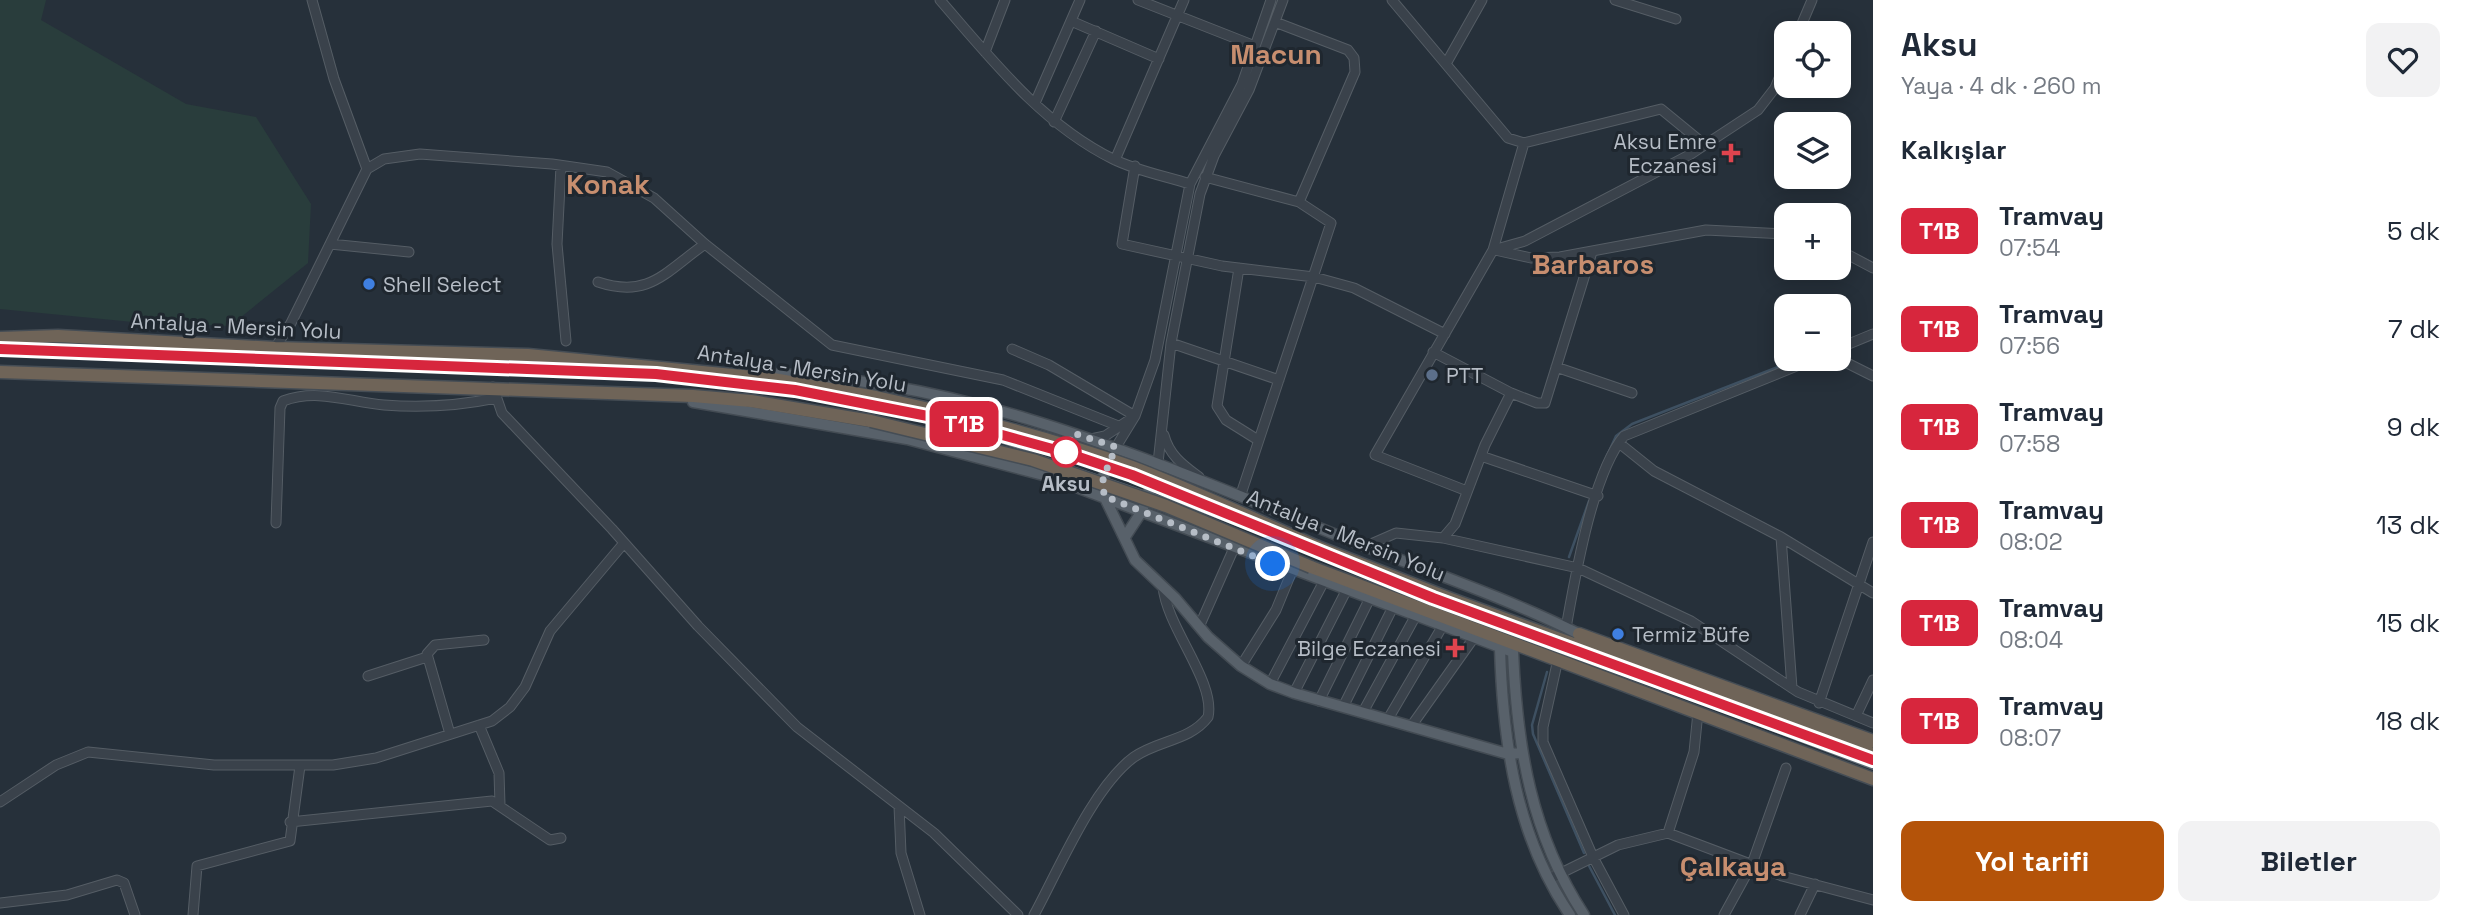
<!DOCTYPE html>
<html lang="tr">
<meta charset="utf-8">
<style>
:root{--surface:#fff;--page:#f2f2f3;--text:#1f2937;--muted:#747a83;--accent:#b45309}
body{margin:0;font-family:"Space Grotesk",sans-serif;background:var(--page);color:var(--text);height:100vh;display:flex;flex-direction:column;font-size:26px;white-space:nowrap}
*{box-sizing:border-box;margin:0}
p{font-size:23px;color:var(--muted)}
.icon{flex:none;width:38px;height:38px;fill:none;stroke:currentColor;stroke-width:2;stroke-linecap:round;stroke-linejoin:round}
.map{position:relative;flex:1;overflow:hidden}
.side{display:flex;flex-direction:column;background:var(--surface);width:595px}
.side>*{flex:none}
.badge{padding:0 14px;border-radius:10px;font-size:24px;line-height:46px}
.fabs{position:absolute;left:1774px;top:21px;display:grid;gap:14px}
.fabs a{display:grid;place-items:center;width:77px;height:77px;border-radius:14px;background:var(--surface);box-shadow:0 4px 18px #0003;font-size:35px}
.you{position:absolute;width:35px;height:35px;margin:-18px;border:5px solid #fff;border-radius:50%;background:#1a73e8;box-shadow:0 0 0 10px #1a73e833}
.map>.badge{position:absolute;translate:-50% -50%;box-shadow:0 0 0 4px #fff}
h2{padding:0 28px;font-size:26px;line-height:63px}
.round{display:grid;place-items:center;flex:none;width:74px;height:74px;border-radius:14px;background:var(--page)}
.summary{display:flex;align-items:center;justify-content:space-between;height:119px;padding:0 28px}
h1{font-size:33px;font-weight:700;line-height:52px}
.action{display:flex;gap:14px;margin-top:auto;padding:14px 28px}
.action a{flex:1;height:80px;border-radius:14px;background:var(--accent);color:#fff;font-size:28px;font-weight:700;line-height:80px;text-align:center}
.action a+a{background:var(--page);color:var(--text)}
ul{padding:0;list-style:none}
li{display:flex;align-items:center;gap:21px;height:98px;padding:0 28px}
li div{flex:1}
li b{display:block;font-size:26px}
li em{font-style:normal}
li .badge{min-width:77px;font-weight:700;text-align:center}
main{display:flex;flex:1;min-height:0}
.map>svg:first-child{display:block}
.green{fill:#293d3c}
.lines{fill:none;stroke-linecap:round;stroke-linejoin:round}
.stream{stroke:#3e5061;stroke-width:2.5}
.minor-casing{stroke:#555d65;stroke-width:11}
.major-casing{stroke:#434b53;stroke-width:13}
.highway-casing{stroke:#454d55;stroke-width:15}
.minor{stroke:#3a424b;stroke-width:9}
.major{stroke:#58616a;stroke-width:10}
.highway{stroke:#6f6458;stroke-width:12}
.tram{stroke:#5c6771;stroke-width:2}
.highway-bridge-casing{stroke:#454d55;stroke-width:15;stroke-linecap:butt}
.highway-bridge{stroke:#6f6458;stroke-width:12}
.line-casing{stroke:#fff;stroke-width:16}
.line{stroke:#d7263d;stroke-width:10}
.walk{stroke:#b6bdc6;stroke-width:7;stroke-dasharray:0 12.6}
.health-dot{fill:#e0444e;stroke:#1f272f;stroke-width:2.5}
.shop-dot{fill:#3f7fe0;stroke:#1f272f;stroke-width:2.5}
.service-dot{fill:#5c6f8a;stroke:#1f272f;stroke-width:2.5}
.stop-dot{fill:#fff;stroke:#d7263d;stroke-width:3.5}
.labels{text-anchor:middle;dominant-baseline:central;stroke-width:6;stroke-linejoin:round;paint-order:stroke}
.poi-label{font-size:21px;fill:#b6bdc6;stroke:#1f272f;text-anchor:start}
.street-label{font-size:21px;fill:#b6bdc6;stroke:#1f272f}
.stop-label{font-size:21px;font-weight:bold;fill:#b6bdc6;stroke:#1f272f}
.district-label{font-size:28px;font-weight:bold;fill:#c78e6f;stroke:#1f272f}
</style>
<main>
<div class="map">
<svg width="1873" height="915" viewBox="0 0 1873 915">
<rect width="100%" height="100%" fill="#26303a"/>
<path class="green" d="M0,0H46L41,20L186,104L256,117L311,204L308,263L230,326L133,322L0,309Z"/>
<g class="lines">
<path class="stream" d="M1601,469L1616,436L1632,424L1798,359
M1569,557L1589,501
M1547,672L1532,725L1533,734L1584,853
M1588,864L1615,915"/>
<defs>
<path id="minor" d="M312,0L334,79L367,169
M940,0C991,59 1042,124 1113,159C1137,171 1165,176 1190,184
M1138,0L1255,46
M1392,0L1508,138L1524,143
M1615,0L1676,19
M1071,21L1159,59
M1275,22L1348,50L1354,58L1355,72L1299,202
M1798,33L1812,0
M985,52L1005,0
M1447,62L1482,0
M1035,103L1080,0
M1054,122L1096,31
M1115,160L1184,0
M561,166L557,244L566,341
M1135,166L1122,244L1222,266L1314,277L1354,288L1445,334
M1205,177L1299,202L1331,223L1240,497
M330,244L409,252
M1493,250L1525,241L1691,154L1758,110L1775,88L1787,59
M1495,250L1531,258L1560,257L1706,230L1787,234
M1839,250L1873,268
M1239,268L1217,406L1226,420L1258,440
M598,282C649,299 665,272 705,244
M1171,343L1279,380
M275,348L291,323L367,169L384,159L420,154L552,164L607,172L654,198L705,244L832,345L1003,380L1121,427
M1839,348L1873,334
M1012,349L1049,365L1135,416L1105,436L1091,439
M1433,352L1511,393L1485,445L1455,524L1443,538
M1839,359L1873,376
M1556,367L1632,393
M493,387L502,413L612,529L698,626L797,727L934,833L1018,915
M1511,393L1537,403H1545L1592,252
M1164,435C1169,455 1183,465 1199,477
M1619,443L1654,471L1781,537L1873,593
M1116,447L1135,416L1155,360L1190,184L1242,84L1271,0
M1481,456L1598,496
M1158,463L1171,343L1200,194L1214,156L1249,90L1283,0
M1467,491L1375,455L1493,250L1524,143L1661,109L1705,145
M276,523L280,408L283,401C318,388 349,402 384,405C423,408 458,406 496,398
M1781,537L1792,688
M1364,547L1396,533L1443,538L1578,568L1691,621L1798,692L1873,723
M1199,627L1234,548
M1566,628C1575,578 1592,474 1624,436L1814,359
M1558,659L1543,727V742L1593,857L1624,915
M1241,666L1276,610L1292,571
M368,676L427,657
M1270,684L1323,583
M1294,693L1346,591
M1319,701L1369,600
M1819,703L1873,542
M1343,707L1392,609
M1363,712L1415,617
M1856,716L1873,680
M1388,719L1442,627
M479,725L499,773L500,805
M1412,725L1473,639
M450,734L427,654L435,645L484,640
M0,802L56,765L88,752L214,765H333L376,758L492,721L510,707L525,687L550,631L624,543
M899,806L901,853L920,915
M290,822L492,801L550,840L561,838
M1668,833L1782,876L1873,900
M1549,879L1618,845L1668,833L1694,752L1698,712
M0,903L67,895L117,880L124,883L135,915
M193,915L197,866L290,841L300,766
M1034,915C1059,869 1093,787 1134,757C1158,740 1190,741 1208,717C1216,682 1167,628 1163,587
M1724,915L1752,864L1786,768
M1800,915L1815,884"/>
<path id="major" d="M767,374C965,377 1153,462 1334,534C1415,567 1501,595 1579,634
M693,402L907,439L1047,476L1513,652C1517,747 1531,834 1584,915
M1113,454L1103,478L1104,496L1135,560L1175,598L1208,637L1241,666L1270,684L1294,693L1508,754L1521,753
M1125,537L1142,511L1156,470
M1500,649C1503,742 1516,836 1570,915"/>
<path id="highway" d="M0,338L58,336L275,348L528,355L773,379L876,397
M0,372L693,396L751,401L871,421
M1318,547L1451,599L1873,754
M1311,567L1873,779
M1579,634L1873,741"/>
</defs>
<use href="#minor" class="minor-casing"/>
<use href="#major" class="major-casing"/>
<use href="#highway" class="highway-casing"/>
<use href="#minor" class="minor"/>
<use href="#major" class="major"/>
<use href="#highway" class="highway"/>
<path class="tram" d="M0,354L656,379L771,391L947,424L1176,502L1873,769"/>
<defs>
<path id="highway-bridge" d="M876,397C963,416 1049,437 1132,467C1195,491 1256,520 1318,547
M871,421L1033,460L1166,506L1311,567"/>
</defs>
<use href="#highway-bridge" class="highway-bridge-casing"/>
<use href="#highway-bridge" class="highway-bridge"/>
</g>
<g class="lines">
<defs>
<path id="line" d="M0,349L656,374L795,390L948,420L1067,453L1132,475L1433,598L1873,760"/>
</defs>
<use href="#line" class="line-casing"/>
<use href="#line" class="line"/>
<path class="walk" d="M1066,452L1073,433L1116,447L1103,478L1104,496L1273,564"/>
</g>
<g class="health-dot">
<path d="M1727.5 142.5h7v7h7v7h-7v7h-7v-7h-7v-7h7z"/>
<path d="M1451.5 637.5h7v7h7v7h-7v7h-7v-7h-7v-7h7z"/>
</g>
<g class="shop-dot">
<circle cx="369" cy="284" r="7"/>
<circle cx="1618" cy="634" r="7"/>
</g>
<circle class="service-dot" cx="1432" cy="375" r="7"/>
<circle class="stop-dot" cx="1066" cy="452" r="14"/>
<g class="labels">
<g class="poi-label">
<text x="1717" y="141" text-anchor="end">Aksu Emre<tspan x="1717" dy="24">Eczanesi</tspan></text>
<text x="383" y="284">Shell Select</text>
<text x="1446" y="375">PTT</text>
<text x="1632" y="634">Termiz Büfe</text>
<text x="1441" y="648" text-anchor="end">Bilge Eczanesi</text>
</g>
<g class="street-label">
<text transform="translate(236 326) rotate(3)">Antalya - Mersin Yolu</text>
<text transform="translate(802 368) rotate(9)">Antalya - Mersin Yolu</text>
<text transform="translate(1346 535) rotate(22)">Antalya - Mersin Yolu</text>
</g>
<g class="stop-label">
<text x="1066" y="483">Aksu</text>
</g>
<g class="district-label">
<text x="1276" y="54">Macun</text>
<text x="608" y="184">Konak</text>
<text x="1593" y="264">Barbaros</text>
<text x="1733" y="866">Çalkaya</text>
</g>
</g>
</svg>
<div class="fabs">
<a><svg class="icon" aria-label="locate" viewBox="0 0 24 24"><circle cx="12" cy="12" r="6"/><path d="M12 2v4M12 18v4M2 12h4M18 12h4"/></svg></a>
<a><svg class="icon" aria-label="layers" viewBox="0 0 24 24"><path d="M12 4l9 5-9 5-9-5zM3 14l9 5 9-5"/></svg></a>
<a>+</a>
<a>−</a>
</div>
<div class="you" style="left:1273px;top:564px"></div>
<b class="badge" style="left:964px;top:424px;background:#d7263d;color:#fff">T1B</b>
</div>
<section class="side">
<div class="summary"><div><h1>Aksu</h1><p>Yaya · 4 dk · 260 m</p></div><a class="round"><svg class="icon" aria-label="heart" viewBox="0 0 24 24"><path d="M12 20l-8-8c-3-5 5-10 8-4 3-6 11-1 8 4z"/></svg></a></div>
<h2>Kalkışlar</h2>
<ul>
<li><span class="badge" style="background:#d7263d;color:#fff">T1B</span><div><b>Tramvay</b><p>07:54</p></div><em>5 dk</em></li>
<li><span class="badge" style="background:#d7263d;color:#fff">T1B</span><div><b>Tramvay</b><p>07:56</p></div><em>7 dk</em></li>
<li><span class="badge" style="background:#d7263d;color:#fff">T1B</span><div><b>Tramvay</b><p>07:58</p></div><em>9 dk</em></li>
<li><span class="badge" style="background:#d7263d;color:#fff">T1B</span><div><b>Tramvay</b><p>08:02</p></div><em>13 dk</em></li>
<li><span class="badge" style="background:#d7263d;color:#fff">T1B</span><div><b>Tramvay</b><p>08:04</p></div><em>15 dk</em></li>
<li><span class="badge" style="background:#d7263d;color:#fff">T1B</span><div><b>Tramvay</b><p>08:07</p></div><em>18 dk</em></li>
</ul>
<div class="action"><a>Yol tarifi</a><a>Biletler</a></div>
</section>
</main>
